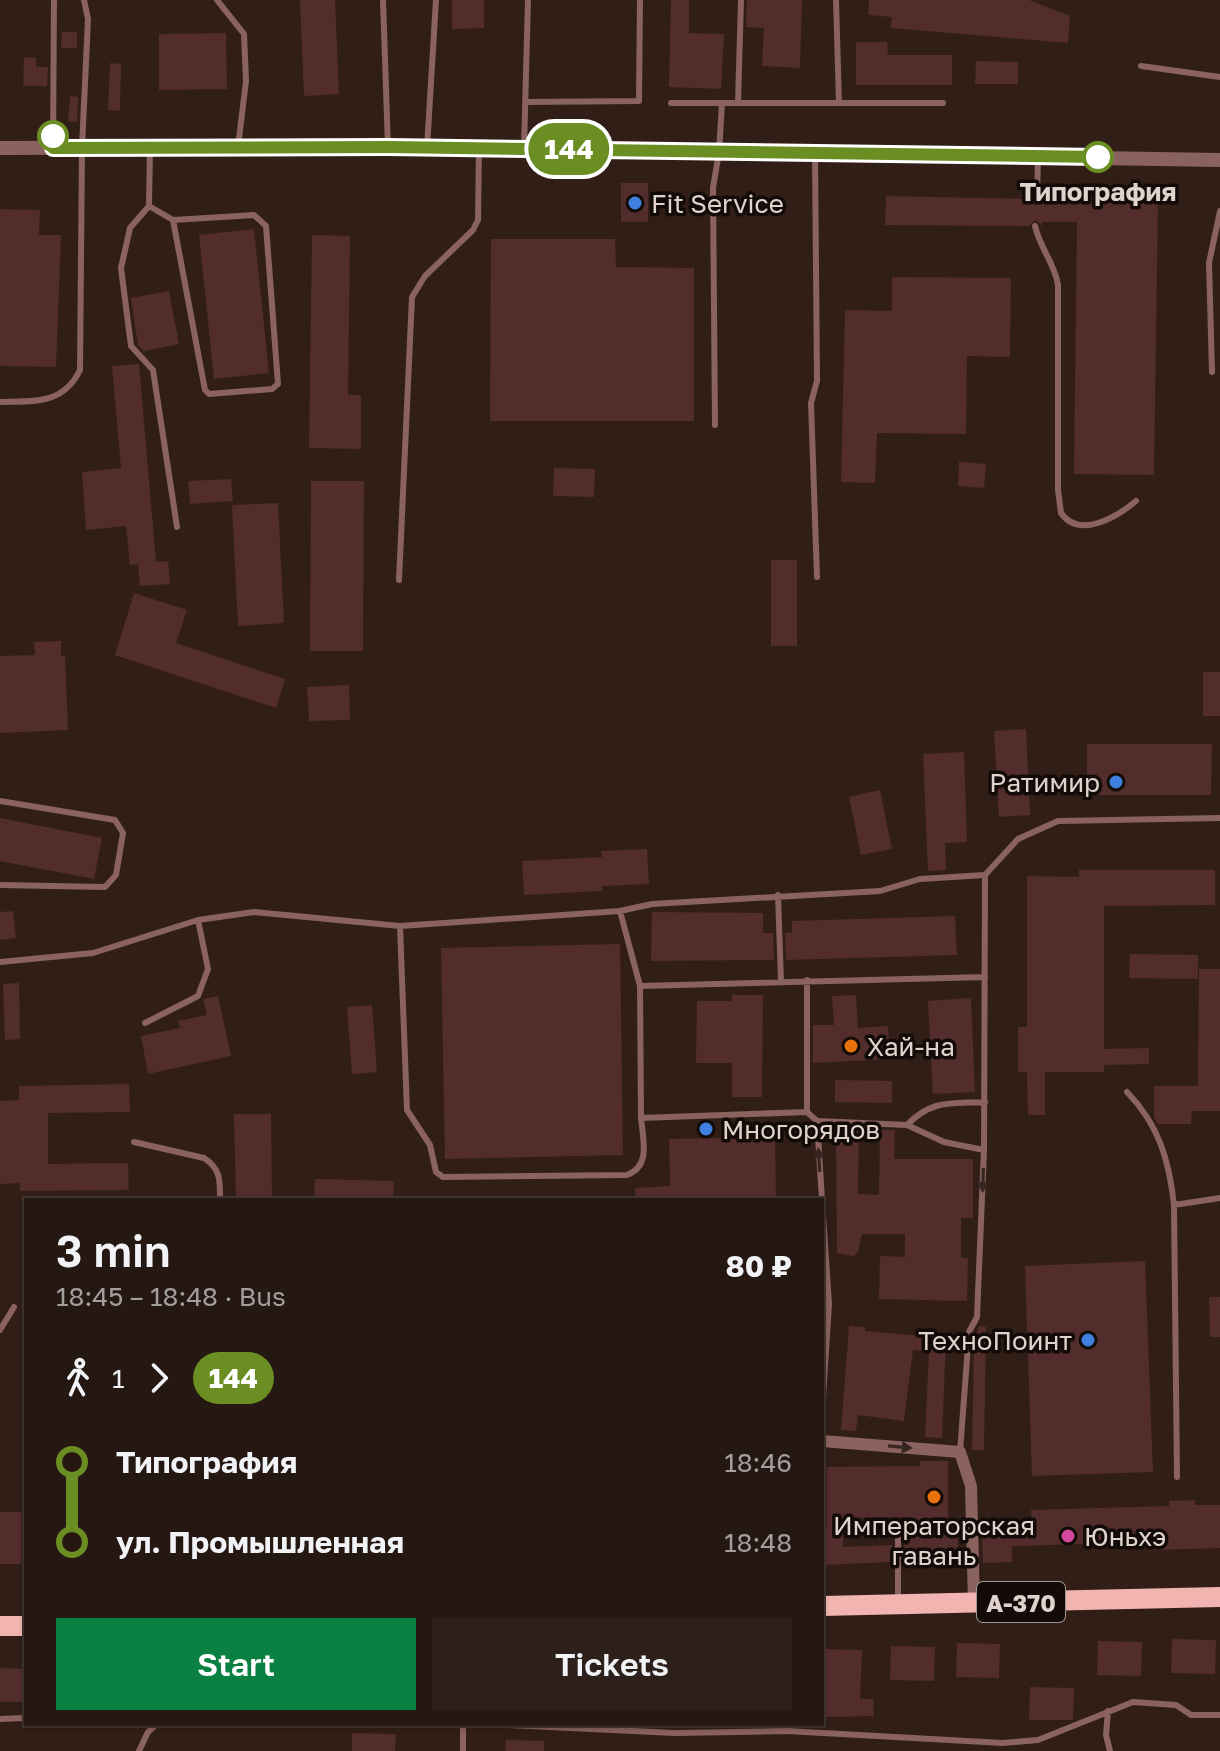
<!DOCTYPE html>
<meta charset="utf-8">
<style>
:root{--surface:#251711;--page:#2d201a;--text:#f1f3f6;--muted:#a39f9f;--line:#423631;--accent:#0b8043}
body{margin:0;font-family:"Golos Text",sans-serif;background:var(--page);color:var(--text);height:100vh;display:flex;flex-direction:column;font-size:30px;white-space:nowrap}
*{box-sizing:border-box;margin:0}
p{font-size:26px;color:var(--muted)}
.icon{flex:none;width:44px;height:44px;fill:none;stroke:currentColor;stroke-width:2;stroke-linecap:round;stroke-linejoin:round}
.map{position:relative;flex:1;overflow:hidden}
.panel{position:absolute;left:24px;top:1198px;width:800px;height:528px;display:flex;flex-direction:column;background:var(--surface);border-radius:0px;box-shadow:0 2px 6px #0004,0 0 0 2px var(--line)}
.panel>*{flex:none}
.badge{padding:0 16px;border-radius:26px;font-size:28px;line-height:52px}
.map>.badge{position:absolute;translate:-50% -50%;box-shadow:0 0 0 4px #fff}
.legs{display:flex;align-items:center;gap:12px;height:88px;padding:0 32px;font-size:26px}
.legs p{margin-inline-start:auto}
.head{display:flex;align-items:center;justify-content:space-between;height:136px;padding:0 32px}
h1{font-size:44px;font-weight:600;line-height:60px}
.action{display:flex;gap:16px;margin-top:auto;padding:16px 32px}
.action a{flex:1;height:92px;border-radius:0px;background:var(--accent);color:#fff;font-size:32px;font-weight:600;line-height:92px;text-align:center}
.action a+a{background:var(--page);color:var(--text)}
ul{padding:0 32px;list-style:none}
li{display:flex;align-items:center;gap:28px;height:80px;font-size:30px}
li i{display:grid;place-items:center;width:12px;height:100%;margin:0 10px;background:currentColor}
li i::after{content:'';width:20px;height:20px;margin:-10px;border:6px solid;border-radius:50%;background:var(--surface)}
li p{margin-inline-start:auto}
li:first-child i{background:linear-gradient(#0000 50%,currentColor 0)}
li:last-child i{background:linear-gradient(currentColor 50%,#0000 0)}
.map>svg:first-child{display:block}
.building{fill:#532c2c}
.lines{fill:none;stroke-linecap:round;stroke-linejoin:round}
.service{stroke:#8a625f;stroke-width:6}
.minor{stroke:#8a625f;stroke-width:12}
.tertiary{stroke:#8a625f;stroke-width:14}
.trunk{stroke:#f1b4b0;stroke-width:20}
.oneway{fill:#372522}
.line-1-casing{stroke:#fff;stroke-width:18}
.line-1{stroke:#6b8e23;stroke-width:12}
.stop-1-dot{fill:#fff;stroke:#6b8e23;stroke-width:4}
.shop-dot{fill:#3f7fe0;stroke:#130b08;stroke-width:3}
.food-dot{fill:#e8710a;stroke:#130b08;stroke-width:3}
.hotel-dot{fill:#d1479c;stroke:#130b08;stroke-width:3}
.labels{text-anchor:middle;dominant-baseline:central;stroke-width:7;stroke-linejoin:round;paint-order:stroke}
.shield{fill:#130b08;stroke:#a29792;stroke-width:2}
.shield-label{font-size:24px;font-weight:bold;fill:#e0d3cd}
.stop-label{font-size:26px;font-weight:bold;fill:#e0d3cd;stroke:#130b08}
.poi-label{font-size:26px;fill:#e0d3cd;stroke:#130b08;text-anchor:start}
</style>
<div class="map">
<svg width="1220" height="1751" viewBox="0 0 1220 1751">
<rect width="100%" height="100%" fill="#311f17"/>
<path class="building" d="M300,0H335L339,94L304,96Z
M452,0H484V28L452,29Z
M671,0H689V33L724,34L721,89L669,87Z
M747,0H802L800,68L762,66L764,28L746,27Z
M869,0H1029L1070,16L1068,43L891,28L892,17L868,15Z
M62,32H77V48H61Z
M226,33L227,89L159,90V34Z
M856,42H887L888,55H952V85H856Z
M24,57L36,58V67H48L47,86H23Z
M976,61L1018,62V84H975Z
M110,63L121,64L120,111L108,110Z
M70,96L78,97L77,122L68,121Z
M621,183H648V222H621Z
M886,196L1031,199L1038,205L1043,198H1158L1154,475L1074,474L1077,222H1042V226L1036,220L1029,226L885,225Z
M0,209L40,210L39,235H61L56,367L0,366Z
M254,229L269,373L214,379L199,235Z
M312,235L350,236L348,395H361V449L309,448Z
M491,239H615L616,267L694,268V421H490Z
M892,277L1011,278L1010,357L967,356L966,434L877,433L875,483L841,482L845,310L892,311Z
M169,291L179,344L144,351L138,345L131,298Z
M139,364L156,562L168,561L170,584L140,586L138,564L130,565L126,526L86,530L82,472L121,468L112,366Z
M959,462L986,464L984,488L958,486Z
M554,468L595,469L594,497L553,496Z
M231,479L233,501L190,504L188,481Z
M311,481H364L363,651H310Z
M278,503L284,623L238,626L232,505Z
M771,560H797V646H771Z
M134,593L187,610L176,643L285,679L276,708L115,655Z
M61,641V656H65L68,730L0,733V656L35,655L34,642Z
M1203,672H1220V716H1203Z
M349,685L350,720L309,721L307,687Z
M1026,729L1030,815L999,817L994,731Z
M1087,744H1212L1211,795H1087Z
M964,752L967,842L945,843L946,870L928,871L923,754Z
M880,790L892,849L861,855L849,797Z
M0,818L102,838L94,879L0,861Z
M647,849L649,884L602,886V891L524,895L522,861L602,857L601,851Z
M1079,870H1215V905L1104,906V1049L1149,1048V1064L1104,1065V1072H1045V1115H1028L1027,1072H1018V1027H1027V876L1079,877Z
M13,911L16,938L0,940V912Z
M652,912L763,913V933H773L774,960L651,961Z
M955,916L957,955L786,960L785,933H792V921Z
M620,944L623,1155L445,1159L441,948Z
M1130,954L1198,955V979L1129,978Z
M1199,969H1220V1111H1192L1191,1124H1158L1154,1117V1086H1198Z
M19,983L20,1039L5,1040L3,984Z
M732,995H763L762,1097H732V1063H696L697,1001H732Z
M856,995L858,1028L888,1026L890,1059L813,1063V1025H834L832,996Z
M218,996L231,1056L148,1074L141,1036L180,1028L178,1021L207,1015L203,999Z
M971,998L975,1092L933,1094L928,1001Z
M372,1005L377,1072L352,1074L347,1007Z
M835,1080L892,1081V1103L835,1102Z
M129,1084L130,1112L48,1113V1164L128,1163L129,1190L20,1191V1183L0,1184V1101L19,1100V1086Z
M234,1114H271L272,1200H236Z
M843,1128L859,1129L858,1194L879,1195L880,1130H895L894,1159H973V1218H961V1258H968L967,1301L879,1299L880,1256L905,1257V1234H862L858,1252L853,1256L837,1253L836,1141Z
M775,1137L776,1200H636L635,1188L670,1186L669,1139Z
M315,1179L394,1181L393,1200H314Z
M1145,1261L1153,1472L1032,1476L1025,1266Z
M1209,1297H1220V1337H1210Z
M849,1326L865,1327V1331L946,1338L942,1438L925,1437L929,1351L913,1350L904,1421L858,1415L856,1431L841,1430Z
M979,1326L986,1327L984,1450H972L974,1341Z
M920,1461H948V1533H958V1561L904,1562V1545H909V1517L843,1518V1547L892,1545V1562L822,1565V1528H827V1467L920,1466Z
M1195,1500V1505H1220V1548L1154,1550V1542L1012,1546V1562L983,1563L982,1534L1032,1533L1031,1510L1169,1506V1501Z
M0,1512H21V1564H0Z
M1172,1639L1216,1640L1215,1674L1171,1673Z
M1098,1641L1142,1642L1141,1676L1097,1675Z
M957,1643L1000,1644L999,1678L956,1677Z
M891,1646L935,1647L934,1681L890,1680Z
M822,1649L862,1650L860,1699H873L874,1716L822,1717Z
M0,1668L26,1669V1702H0Z
M1030,1687L1074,1688L1073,1720H1029Z
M352,1733L396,1734L395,1751H352Z
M506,1740L544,1741V1751H505Z"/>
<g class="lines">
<path class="service" d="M217,0L244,34L246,81L238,147
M383,0L388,147
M836,0L839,103
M1141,66L1220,77
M525,102L639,101L640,0
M671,103H943
M738,103L741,0
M150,147L149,206L130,228L121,268L131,346L153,370L177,527
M53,148L54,0
M427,148L436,0
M524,148L528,0
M815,153L817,381L811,403L817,577
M1037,199L1038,156
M149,206L173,220L254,215L266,226L278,384L272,389L209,394L205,390L173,220
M1035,226C1040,248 1055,264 1058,285V490L1061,513C1080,540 1118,516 1136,501
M1212,372L1209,263L1220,211
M0,402C34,401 63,405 80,370L82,147L88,19L84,0
M715,425L713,188L719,152L722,103
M399,580L412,297L425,276L473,230L478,220L479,149
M0,801L115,820L123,833L116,875L105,887L0,885
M778,895L781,981
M620,911L640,986L985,977
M400,926L407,1110L430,1145L436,1172L443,1177L627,1175C651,1166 643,1140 641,1118L807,1112L817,1121L907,1125C932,1099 951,1104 985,1102
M0,962L93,953L198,920L254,912L400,926L620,911L652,904L880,891L920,879L985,875L1018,839L1058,821L1220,818
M807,980V1112
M640,986L641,1118
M145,1023L198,996L208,969L198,920
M1127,1092C1159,1125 1169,1160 1174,1205L1220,1198
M817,1121L822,1200
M907,1125L944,1142L984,1150
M134,1142L204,1158C221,1169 220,1181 220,1200
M822,1200L829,1304L822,1413
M1174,1205L1177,1477
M0,1330L14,1307
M960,1452L969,1332L977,1317L984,1150L985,875
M852,1528H898V1599
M1108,1711L1106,1735L1110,1751
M0,1719L26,1718
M463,1724V1751
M488,1724L675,1733L787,1731L1003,1743L1038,1740L1133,1702L1176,1705L1191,1715H1220
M139,1751L148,1732L157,1724"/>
<path class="minor" d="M822,1441L960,1452L971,1486L974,1603"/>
<path class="tertiary" d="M0,148L388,147L1220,160"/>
<path class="trunk" d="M822,1606L1220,1597
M0,1626H26"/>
</g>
<defs><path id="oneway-solid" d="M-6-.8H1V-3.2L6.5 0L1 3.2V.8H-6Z" transform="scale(2)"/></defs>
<g class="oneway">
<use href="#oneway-solid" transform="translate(819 1160) rotate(-94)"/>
<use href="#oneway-solid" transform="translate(983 1180) rotate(92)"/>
<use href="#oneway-solid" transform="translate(900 1447) rotate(5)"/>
</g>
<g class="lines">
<defs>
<path id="line-1" d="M53,136V148L388,147L1098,157"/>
</defs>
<use href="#line-1" class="line-1-casing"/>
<use href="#line-1" class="line-1"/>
</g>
<g class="stop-1-dot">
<circle cx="53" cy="136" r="14"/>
<circle cx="1098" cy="157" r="14"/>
</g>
<g class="shop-dot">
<circle cx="635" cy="203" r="8"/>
<circle cx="1116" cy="782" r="8"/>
<circle cx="706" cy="1129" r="8"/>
<circle cx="1088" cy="1340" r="8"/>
</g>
<g class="food-dot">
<circle cx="851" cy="1046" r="8"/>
<circle cx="934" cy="1497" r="8"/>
</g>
<circle class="hotel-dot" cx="1068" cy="1536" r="8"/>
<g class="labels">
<rect class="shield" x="977" y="1582" width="88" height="40" rx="6"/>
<g class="shield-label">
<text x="1021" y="1602">А-370</text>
</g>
<g class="stop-label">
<text x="1098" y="191">Типография</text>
</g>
<g class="poi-label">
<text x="651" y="203">Fit Service</text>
<text x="1100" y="782" text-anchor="end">Ратимир</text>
<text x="867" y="1046">Хай-на</text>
<text x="722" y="1129">Многорядов</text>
<text x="1072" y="1340" text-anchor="end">ТехноПоинт</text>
<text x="934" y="1525" text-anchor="middle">Императорская<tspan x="934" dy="30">гавань</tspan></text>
<text x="1084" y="1536">Юньхэ</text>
</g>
</g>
</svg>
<b class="badge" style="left:569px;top:149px;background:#6b8e23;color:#fff">144</b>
<section class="panel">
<div class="head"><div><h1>3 min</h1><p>18:45 – 18:48 · Bus</p></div><b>80 ₽</b></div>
<div class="legs"><svg class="icon" aria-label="walk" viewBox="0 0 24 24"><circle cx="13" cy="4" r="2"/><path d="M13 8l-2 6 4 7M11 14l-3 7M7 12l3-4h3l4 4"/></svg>1<svg class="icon" aria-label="forward" viewBox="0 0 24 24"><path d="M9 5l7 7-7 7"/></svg><b class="badge" style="background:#6b8e23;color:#fff">144</b></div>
<ul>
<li><i style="color:#6b8e23"></i><b>Типография</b><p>18:46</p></li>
<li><i style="color:#6b8e23"></i><b>ул. Промышленная</b><p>18:48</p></li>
</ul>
<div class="action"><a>Start</a><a>Tickets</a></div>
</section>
</div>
